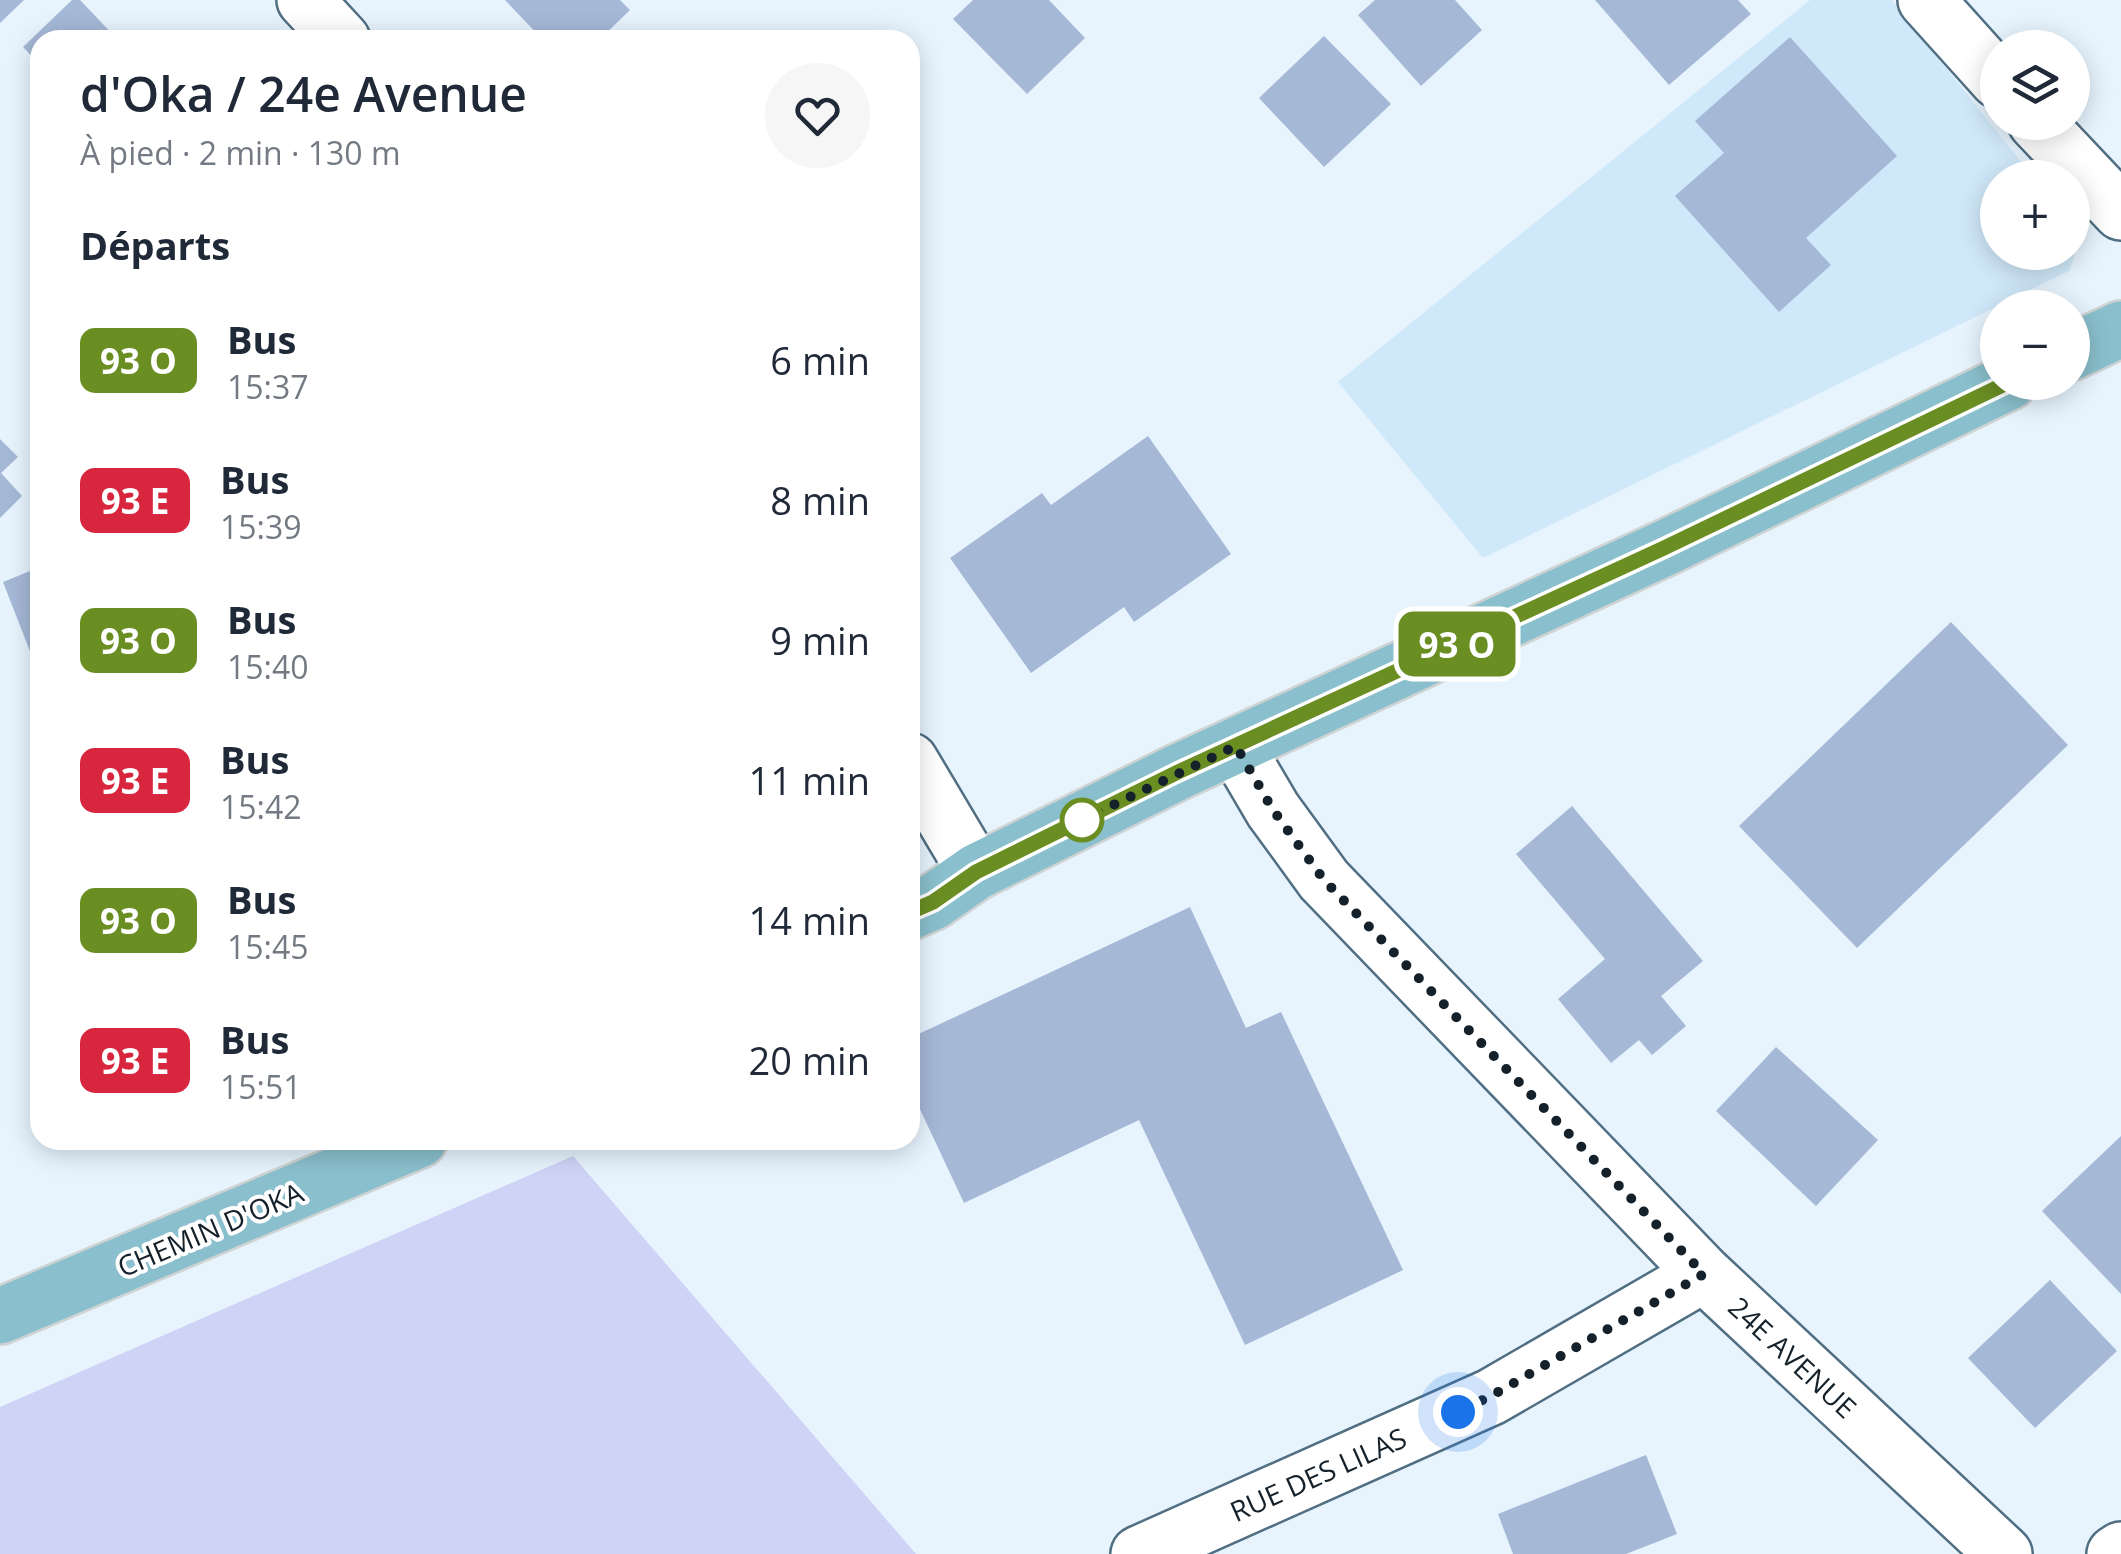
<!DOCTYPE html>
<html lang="fr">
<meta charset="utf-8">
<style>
:root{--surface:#fff;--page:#f6f6f7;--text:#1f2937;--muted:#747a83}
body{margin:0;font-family:"Open Sans",sans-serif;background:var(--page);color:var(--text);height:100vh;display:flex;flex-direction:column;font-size:38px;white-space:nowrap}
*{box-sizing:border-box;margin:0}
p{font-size:32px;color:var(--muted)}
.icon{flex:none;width:55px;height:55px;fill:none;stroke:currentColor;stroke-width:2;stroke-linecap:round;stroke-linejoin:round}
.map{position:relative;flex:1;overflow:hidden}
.side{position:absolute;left:30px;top:30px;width:890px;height:1120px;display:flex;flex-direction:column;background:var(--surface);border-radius:30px;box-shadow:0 5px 25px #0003}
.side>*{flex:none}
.badge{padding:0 20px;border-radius:15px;font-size:35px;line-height:65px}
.fabs{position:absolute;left:1980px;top:30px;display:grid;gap:20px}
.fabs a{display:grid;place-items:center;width:110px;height:110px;border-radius:50%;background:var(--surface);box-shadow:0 5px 25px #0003;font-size:50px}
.you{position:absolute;width:50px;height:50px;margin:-25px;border:8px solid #fff;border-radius:50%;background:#1a73e8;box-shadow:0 0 0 15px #1a73e833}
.map>.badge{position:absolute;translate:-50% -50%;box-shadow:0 0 0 5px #fff}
h2{padding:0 50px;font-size:38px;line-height:90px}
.round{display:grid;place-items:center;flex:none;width:105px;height:105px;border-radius:52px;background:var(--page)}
.summary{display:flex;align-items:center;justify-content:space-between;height:170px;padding:0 50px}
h1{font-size:48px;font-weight:600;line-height:75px}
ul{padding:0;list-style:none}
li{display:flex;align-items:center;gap:30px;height:140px;padding:0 50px}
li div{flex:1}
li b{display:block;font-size:38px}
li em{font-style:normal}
li .badge{min-width:110px;font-weight:700;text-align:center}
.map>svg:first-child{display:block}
.built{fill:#d0e9fa}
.green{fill:#cfd3f6}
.building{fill:#a5b8d6}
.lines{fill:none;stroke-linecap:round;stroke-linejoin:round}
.minor-casing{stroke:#506f83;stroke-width:60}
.major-casing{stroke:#d0d3d4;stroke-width:60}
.minor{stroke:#fff;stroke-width:55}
.major{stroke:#8ac0cd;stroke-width:55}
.line-casing{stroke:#fff;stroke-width:22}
.line{stroke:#6b8e23;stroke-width:15}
.walk{stroke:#15212a;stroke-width:10;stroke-dasharray:0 18}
.stop-dot{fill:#fff;stroke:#6b8e23;stroke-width:5}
.labels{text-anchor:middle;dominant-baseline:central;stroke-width:8;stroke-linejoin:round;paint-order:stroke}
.street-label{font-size:28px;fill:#15212a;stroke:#fff}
</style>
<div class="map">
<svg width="2121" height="1554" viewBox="0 0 2121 1554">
<rect width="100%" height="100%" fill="#e7f4fe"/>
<path class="built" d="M1810,0H1892L2033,177L1998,178V252H2072L2073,236L2075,255L2069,271L1483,558L1338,382Z"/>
<path class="green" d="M573,1156L916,1554H0V1407Z"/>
<path class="building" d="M0,0H24L0,23Z
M72,0H80L118,40H40V65L23,47Z
M505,0H620L630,10L599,40H543Z
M973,0H1049L1085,38L1027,94L953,19Z
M1375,0H1455L1482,30L1421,86L1358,15Z
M1595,0H1738L1751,14L1669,85Z
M1324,36L1391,104L1324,167L1259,98Z
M1790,37L1897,156L1806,238L1831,265L1779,312L1675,196L1724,153L1695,121Z
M1148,436L1231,554L1134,622L1124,607L1031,673L950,558L1042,493L1051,505Z
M0,439L18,457L1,473L22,496L0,518Z
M40,567V677L3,582Z
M1951,622L2068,745L1857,948L1739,826Z
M1572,806L1703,961L1661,996L1686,1026L1652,1055L1639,1040L1611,1063L1558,999L1605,959L1516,854Z
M1190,907L1246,1028L1281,1012L1403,1270L1245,1345L1139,1120L964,1203L910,1088V1038Z
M1776,1047L1878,1140L1816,1206L1716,1111Z
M2121,1136V1294L2042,1211Z
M2050,1280L2117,1351L2035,1428L1968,1358Z
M1646,1455L1677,1534L1626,1554H1513L1498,1514Z"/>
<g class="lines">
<defs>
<path id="minor" d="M305,0L342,40
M1926,0L1998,80
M2036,122L2121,212
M1236,747L1273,810L1324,880L1704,1274L2004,1554
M910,761L976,872
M1139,1554L1491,1397L1704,1274
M2115,1554L2121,1550"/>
<path id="major" d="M2072,352L2121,329
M910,912L933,902L976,872L1178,772L1665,548L2009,382
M0,1316L419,1140"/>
</defs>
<use href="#minor" class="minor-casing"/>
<use href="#major" class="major-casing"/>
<use href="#minor" class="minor"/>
<use href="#major" class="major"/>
</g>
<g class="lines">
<defs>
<path id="line" d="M910,912L933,902L976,872L1178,772L1664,548L2009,382"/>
</defs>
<use href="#line" class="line-casing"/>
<use href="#line" class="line"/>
<path class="walk" d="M1082,820L1236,746L1273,810L1324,880L1704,1274L1491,1396L1458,1412"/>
</g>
<circle class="stop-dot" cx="1082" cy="820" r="20"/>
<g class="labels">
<g class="street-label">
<text transform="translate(210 1229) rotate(-23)">CHEMIN D'OKA</text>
<text transform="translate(1793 1357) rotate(43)">24E AVENUE</text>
<text transform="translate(1318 1474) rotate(-24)">RUE DES LILAS</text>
</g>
</g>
</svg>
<div class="fabs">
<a><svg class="icon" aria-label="layers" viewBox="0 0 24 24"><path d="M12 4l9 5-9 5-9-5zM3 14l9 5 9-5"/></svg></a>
<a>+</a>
<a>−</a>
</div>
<div class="you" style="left:1458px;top:1412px"></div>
<b class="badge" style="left:1457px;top:644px;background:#6b8e23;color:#fff">93 O</b>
<section class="side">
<div class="summary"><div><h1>d'Oka / 24e Avenue</h1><p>À pied · 2 min · 130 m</p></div><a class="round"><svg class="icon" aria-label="heart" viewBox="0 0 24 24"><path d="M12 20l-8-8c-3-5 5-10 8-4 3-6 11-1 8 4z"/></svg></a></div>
<h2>Départs</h2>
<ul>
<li><span class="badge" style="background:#6b8e23;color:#fff">93 O</span><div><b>Bus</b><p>15:37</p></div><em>6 min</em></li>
<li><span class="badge" style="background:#d7263d;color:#fff">93 E</span><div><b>Bus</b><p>15:39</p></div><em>8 min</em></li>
<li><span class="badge" style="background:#6b8e23;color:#fff">93 O</span><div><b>Bus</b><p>15:40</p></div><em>9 min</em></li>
<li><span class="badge" style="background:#d7263d;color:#fff">93 E</span><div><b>Bus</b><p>15:42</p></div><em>11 min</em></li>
<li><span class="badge" style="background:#6b8e23;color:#fff">93 O</span><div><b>Bus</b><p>15:45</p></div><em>14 min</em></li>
<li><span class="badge" style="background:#d7263d;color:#fff">93 E</span><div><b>Bus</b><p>15:51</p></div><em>20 min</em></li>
</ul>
</section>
</div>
